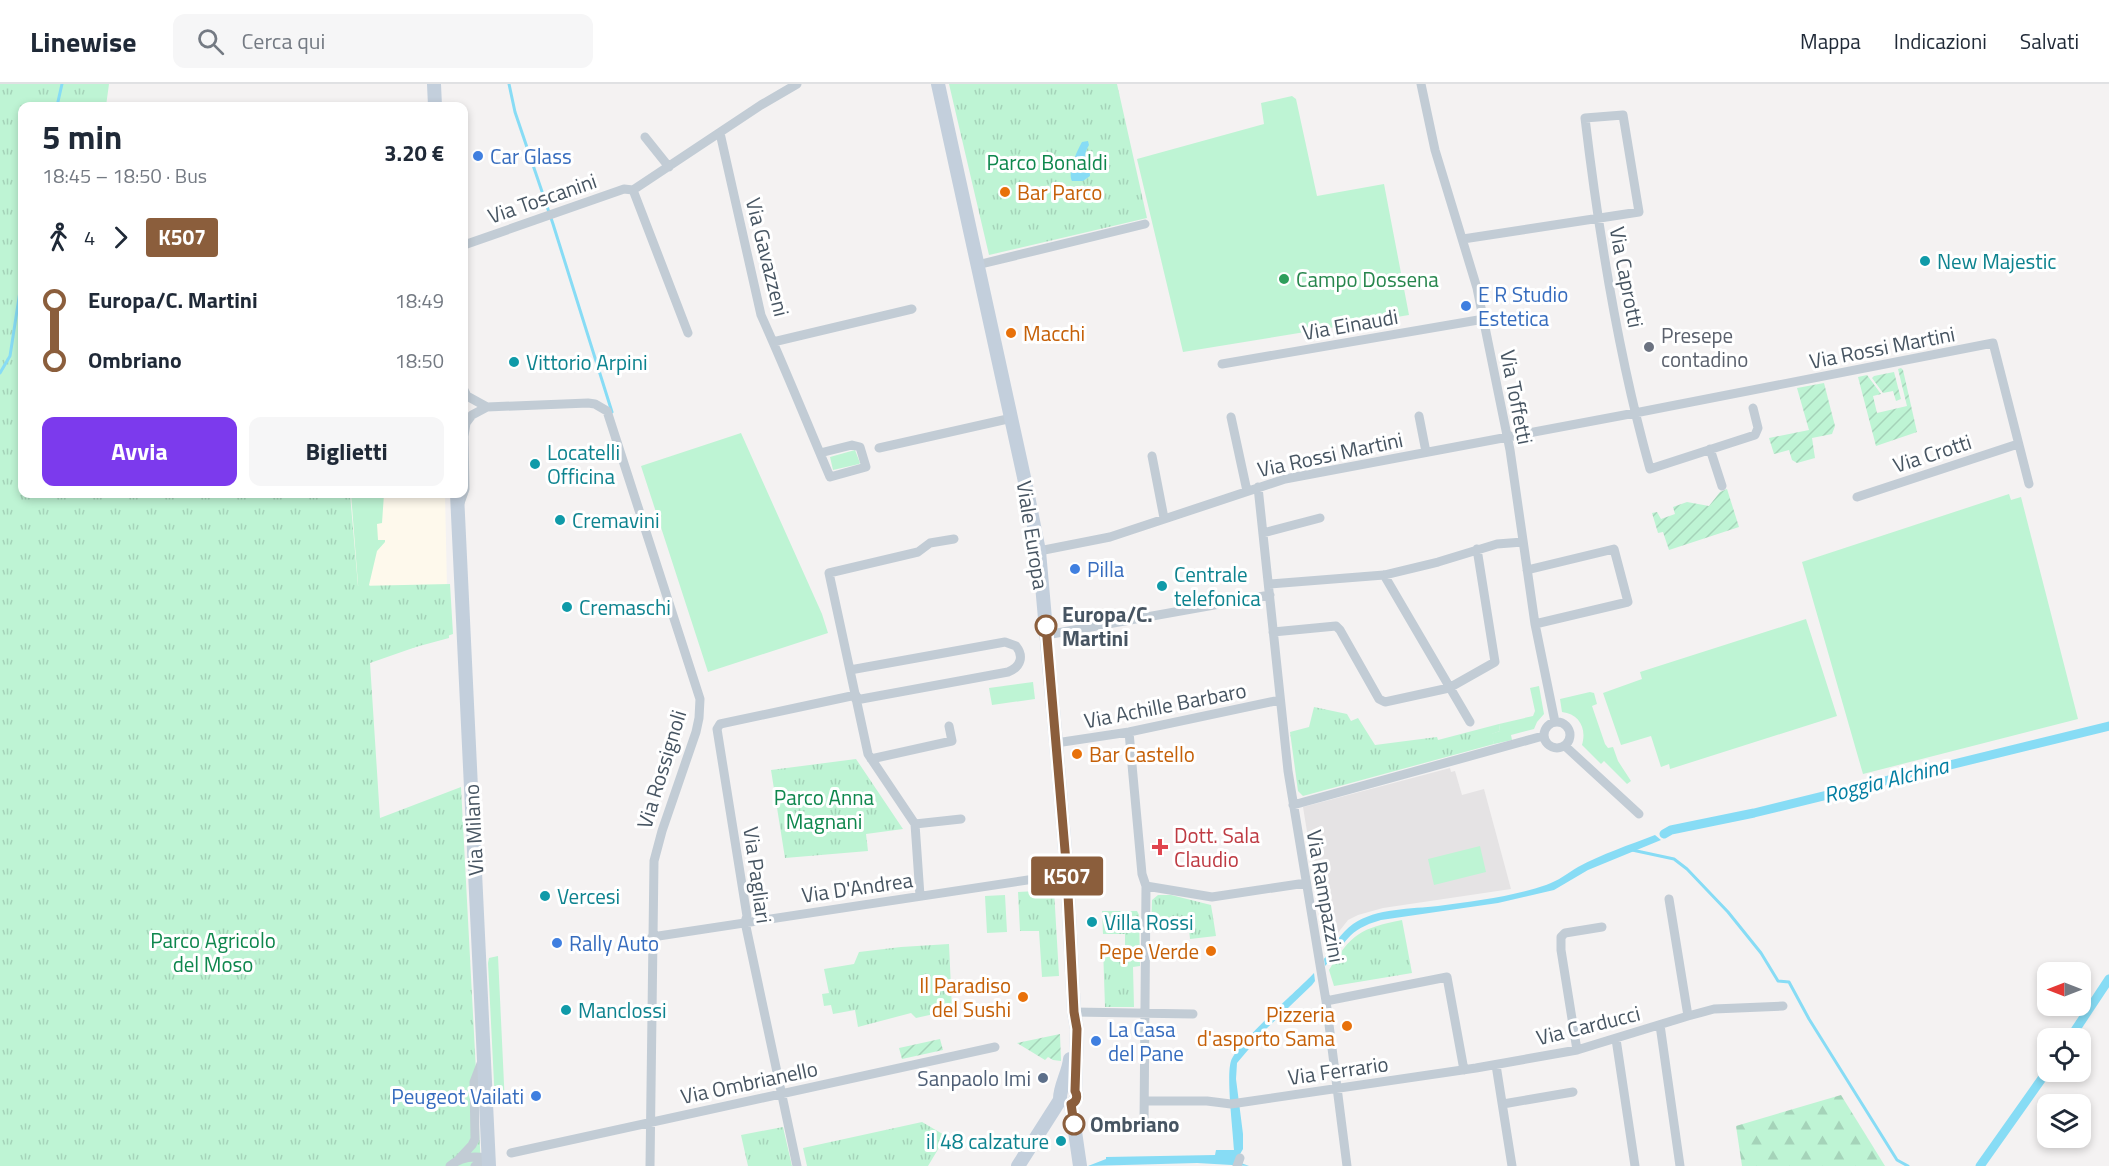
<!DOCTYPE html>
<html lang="it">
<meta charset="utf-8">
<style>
:root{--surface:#fff;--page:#f6f6f7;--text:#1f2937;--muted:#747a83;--line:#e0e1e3;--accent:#7c3aed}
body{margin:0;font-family:"Titillium Web",sans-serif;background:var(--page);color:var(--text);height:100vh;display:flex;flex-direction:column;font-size:22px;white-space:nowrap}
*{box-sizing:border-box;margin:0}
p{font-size:20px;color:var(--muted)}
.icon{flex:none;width:33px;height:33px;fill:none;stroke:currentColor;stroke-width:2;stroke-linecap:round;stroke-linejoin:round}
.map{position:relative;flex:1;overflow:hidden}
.sheet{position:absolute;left:18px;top:18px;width:450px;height:396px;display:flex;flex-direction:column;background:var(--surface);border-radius:12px;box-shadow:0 3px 9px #0003}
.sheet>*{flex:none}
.badge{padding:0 12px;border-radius:4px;font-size:21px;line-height:39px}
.needle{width:39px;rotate:270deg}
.fabs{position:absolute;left:2037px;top:878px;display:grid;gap:12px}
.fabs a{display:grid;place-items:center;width:54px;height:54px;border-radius:12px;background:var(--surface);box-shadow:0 3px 9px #0003;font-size:30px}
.map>.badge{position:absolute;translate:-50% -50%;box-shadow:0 0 0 3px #fff}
.legs{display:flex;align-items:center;gap:9px;height:66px;padding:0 24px;font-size:20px}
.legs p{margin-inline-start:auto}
.headline{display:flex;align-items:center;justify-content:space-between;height:102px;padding:0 24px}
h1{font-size:33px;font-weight:700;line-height:45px}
.action{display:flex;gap:12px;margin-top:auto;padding:12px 24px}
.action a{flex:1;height:69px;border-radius:12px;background:var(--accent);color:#fff;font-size:24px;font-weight:700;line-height:69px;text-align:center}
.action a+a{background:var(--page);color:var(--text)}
ul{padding:0 24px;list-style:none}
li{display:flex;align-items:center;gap:21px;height:60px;font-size:22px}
li i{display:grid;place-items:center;width:9px;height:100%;margin:0 8px;background:currentColor}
li i::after{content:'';width:15px;height:15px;margin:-8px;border:4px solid;border-radius:50%;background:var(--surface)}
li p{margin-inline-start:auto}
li:first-child i{background:linear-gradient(#0000 50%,currentColor 0)}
li:last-child i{background:linear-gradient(currentColor 50%,#0000 0)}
header{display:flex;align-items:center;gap:36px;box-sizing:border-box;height:84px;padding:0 30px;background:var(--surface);border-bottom:2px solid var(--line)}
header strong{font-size:28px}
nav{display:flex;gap:33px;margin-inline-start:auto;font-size:21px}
.search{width:420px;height:54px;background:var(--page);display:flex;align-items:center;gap:15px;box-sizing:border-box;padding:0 21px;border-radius:12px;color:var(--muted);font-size:22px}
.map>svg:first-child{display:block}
.commercial{fill:#fef9ec}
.education{fill:#e5e3e4}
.grass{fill:#bef4d4}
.forest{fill:url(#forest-firs)}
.park{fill:url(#park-tufts)}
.garden{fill:url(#garden-furrows)}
.water{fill:#87dcf5}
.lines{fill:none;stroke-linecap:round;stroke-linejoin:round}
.stream{stroke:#87dcf5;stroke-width:3}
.canal{stroke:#87dcf5;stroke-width:9}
.street{stroke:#c2ccd5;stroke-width:9}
.secondary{stroke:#c3cfdc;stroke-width:14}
.line-1-casing{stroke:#fff;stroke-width:14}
.line-1{stroke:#8b5e3c;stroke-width:9}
.shop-dot{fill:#3f7fe0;stroke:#fff;stroke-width:2}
.food-dot{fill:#e8710a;stroke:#fff;stroke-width:2}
.culture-dot{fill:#0f9aa8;stroke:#fff;stroke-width:2}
.leisure-dot{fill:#2e9e5b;stroke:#fff;stroke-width:2}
.worship-dot{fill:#6b7280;stroke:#fff;stroke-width:2}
.stop-1-dot{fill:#fff;stroke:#8b5e3c;stroke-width:3}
.health-dot{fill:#e0444e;stroke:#fff;stroke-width:2}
.service-dot{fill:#5c6f8a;stroke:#fff;stroke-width:2}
.labels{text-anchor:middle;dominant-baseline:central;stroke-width:6;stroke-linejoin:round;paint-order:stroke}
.shop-label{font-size:21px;fill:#366cbe;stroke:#fff;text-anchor:start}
.park-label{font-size:21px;fill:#0e874d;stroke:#fff}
.food-label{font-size:21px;fill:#c56008;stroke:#fff;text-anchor:start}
.street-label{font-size:21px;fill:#475562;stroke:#fff}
.culture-label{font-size:21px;fill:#0d838f;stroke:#fff;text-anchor:start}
.leisure-label{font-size:21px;fill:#27864d;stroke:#fff;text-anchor:start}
.worship-label{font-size:21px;fill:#5b616d;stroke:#fff;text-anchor:start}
.stop-label{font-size:21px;font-weight:bold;fill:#475562;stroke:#fff;text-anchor:start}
.health-label{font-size:21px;fill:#be3a42;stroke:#fff;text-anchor:start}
.service-label{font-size:21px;fill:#4e5e75;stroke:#fff;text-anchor:end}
.water-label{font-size:22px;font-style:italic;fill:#037ea2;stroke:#fff}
</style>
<header>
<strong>Linewise</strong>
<div class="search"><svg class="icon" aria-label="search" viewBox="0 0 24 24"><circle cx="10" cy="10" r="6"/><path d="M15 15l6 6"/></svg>Cerca qui</div>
<nav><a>Mappa</a><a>Indicazioni</a><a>Salvati</a></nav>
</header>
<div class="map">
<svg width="2109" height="1082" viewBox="0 0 2109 1082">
<defs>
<pattern id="forest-firs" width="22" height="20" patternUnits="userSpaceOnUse" patternTransform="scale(1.5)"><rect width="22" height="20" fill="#bef4d4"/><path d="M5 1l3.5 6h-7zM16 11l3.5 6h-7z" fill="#a5d3b9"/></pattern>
<pattern id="park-tufts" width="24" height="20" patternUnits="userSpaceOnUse" patternTransform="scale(1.5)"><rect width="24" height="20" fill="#bef4d4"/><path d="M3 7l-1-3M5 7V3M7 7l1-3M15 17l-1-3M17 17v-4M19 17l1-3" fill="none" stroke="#a5d3b9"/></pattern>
<pattern id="garden-furrows" width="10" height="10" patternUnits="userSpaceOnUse" patternTransform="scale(1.5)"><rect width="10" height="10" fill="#bef4d4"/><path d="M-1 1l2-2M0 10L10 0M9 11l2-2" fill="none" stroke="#a5d3b9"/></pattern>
</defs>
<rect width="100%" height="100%" fill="#f4f2f2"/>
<path class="commercial" d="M351,410H445L447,504L358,508Z"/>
<path class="education" d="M1450,684L1451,688L1455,687L1462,711L1484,705L1511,805L1383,824L1358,831L1348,836L1326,864L1303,723Z"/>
<path class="grass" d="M1292,12L1296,15L1317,112L1384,100L1409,231L1183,268L1137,75L1264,40L1261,19Z
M741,349L822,530L828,549L708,588L641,382Z
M855,366L860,379L859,380L833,386L830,373Z
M351,410H384L382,439L377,440L378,456H385V458L377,467L369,501L372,505L447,504L449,554L364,577Z
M2009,410L2011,416L2021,413L2078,635L1863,690L1802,478Z
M1806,535L1837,632L1670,685L1669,680L1661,683L1651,652L1621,661L1603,609L1642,595L1640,588Z
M1033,598L1035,615L992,621L989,604Z
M1539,602L1544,630L1537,638L1534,645L1511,651L1512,656L1494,660L1491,650L1500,647L1499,640L1533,632L1535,627L1530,604Z
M1590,608L1594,609L1597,620L1592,622L1605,660L1608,664L1613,663L1618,677L1631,697L1627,700L1604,677L1601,680L1582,661C1587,644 1579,630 1562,628L1560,615Z
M1480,762L1486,788L1434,801L1428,775Z
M498,872L505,1021L495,1019L488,879L489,874Z"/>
<path class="forest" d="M1841,1011L1885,1082H1742L1736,1042Z"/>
<path class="park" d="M0,0H109L106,22H22V410H350L358,502L450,500L453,550L370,579L380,734L461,703L481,1082H0Z
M949,0H1117L1147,134L989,171Z
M1314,623L1347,630L1351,637L1358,634L1375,661L1437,653L1438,656L1499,640L1500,647L1492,650L1494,660L1303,712L1298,707L1290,648L1309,643Z
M856,675L903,745L866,750L868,767L785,774L771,686Z
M1054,806L1059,892L1042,893L1039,847H1020L1018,808Z
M1005,811L1007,848L987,849L985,812Z
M1158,811H1171L1211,821L1216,852L1190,855L1189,845L1151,846L1152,816Z
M1137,827L1139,831L1140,882L1133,883L1134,923H1105L1103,863L1125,862V850H1103L1102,827Z
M1402,836L1412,889L1334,902L1329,886C1351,850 1361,844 1402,836Z
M949,860L952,926L916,934L911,929L858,943L855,926L833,930L831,921L824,922L822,910L829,909L824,885L854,880L859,868L901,863Z
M922,1038L946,1052L928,1082H807L803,1064Z
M783,1043L792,1082H748L741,1051Z"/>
<path class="garden" d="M1901,284L1903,286L1917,348L1876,362L1858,293L1867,291L1881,310L1873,312L1877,329L1907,322L1898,285Z
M1894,288L1901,315L1896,317L1893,307L1883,309L1872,294L1874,292Z
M1824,299L1835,342L1832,350L1812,354L1815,374L1797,379L1792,376L1789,366L1774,370L1769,354L1809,346L1797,304Z
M1727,405L1739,443L1669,466L1663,448L1658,449L1652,429L1657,428L1661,435L1675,430L1673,423L1687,418L1709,422L1720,408Z
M1060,950L1061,977L1053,976L1048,973L1045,976L1017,959Z
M940,955L943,966L902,975L899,964Z"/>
<path class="water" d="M1088,57L1089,61C1080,76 1090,77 1090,92L1083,97H1072C1067,88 1077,67 1082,58Z
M1655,751L1661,756L1588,786L1554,806L1498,819L1381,836C1346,846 1348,858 1325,882L1324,875C1332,863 1341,849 1353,840C1376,824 1412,825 1438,822C1474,817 1512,813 1546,801C1558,797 1568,789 1578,783C1602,770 1629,761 1655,751Z
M1314,889L1315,897L1312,901L1265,946L1237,979L1236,995L1243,1050V1065L1236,1077L1249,1082L1197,1079L1088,1082L1106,1075V1073L1215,1071L1216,1066H1234C1233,1046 1226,992 1231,977C1237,959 1297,907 1314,889Z"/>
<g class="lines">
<path class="stream" d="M509,0L515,28L553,140L612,328
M57,22L62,0
M0,289L10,272L22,194
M1632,766L1674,775L1687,785L1728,828L1761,869L1778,897L1789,898L1809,935L1897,1076L1908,1082"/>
<path class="canal" d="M1664,750L1671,746L1754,729L2109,642
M2070,954L2109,895
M1980,1082L2048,986"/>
<path class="street" d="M1421,0L1435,66L1477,204L1510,366L1535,540L1555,638
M720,49L761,231C785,284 807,339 830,393L866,383L860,363L852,361L820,369
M645,53L669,83
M633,106L688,249
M1463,155L1639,128L1623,31L1585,34C1599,152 1618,271 1650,385L1755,351L1758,344L1753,324
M464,161L624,105L633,106L761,21L797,0
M977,181L1145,140
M773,258L912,225
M1222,280L1484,235
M464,306L467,312L487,323L588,319L595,320L607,327L700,615L699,634L696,648L662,747L654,777L650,1082
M1419,332L1426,368
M1231,333L1247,407
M879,364L1012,334
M1710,365L1722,402
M1152,372L1164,434
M1258,403L1288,687L1326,917L1347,1082
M1857,413L2018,360
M460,419L465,405L464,352L466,339L472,331L487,323
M1263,449L1320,434
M1039,467L1110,453L1285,395L1635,329L1993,259L2029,400
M1527,486L1614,465L1628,518L1535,540
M1384,491L1470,638
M1269,500L1384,491L1438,478L1497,460L1523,458
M1273,548L1336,542L1340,546L1379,615L1385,618L1449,604L1495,578L1477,465
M1046,551L1270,511
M850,586L1005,558L1016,562C1024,572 1021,583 1008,588L856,616
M1544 651a13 13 0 1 1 26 0a13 13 0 1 1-26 0Z
M1129,648L1142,790L1146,802L1144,1042
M1056,659L1129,648L1280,616
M1565,662L1639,730
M871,675L952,657L949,642
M1293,721L1543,652
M915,740L961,735
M1146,802L1212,813L1306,799
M920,812L915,740L868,670L829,489L918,468L930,459L954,455
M652,853L1067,790
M1326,917L1447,893L1464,986
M1074,928L1193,930
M1688,932L1714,925L1783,922
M1660,941L1680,1082
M1616,955L1635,1082
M1577,966L1561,866V853L1565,849L1602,843
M1496,981L1512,1082
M1145,1017H1207L1231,1020L1476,984L1577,966L1688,932L1669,815
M1503,1020L1573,1008
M511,1069L995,963
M458,1076L472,1061L475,1055L474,998L482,977
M450,1082C462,1072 473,1072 488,1074
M475,1082L488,1074
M797,1082L745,838L747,832L717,645L720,640L856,611
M1237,1082L1240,1074"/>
<path class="secondary" d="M434,0L435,22
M938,0L1027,407L1039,467L1056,659L1067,790L1074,928L1077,945L1075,1007C1078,1012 1077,1017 1071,1020
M457,410L489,1082
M1060,1016C1059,1004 1069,988 1070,975
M1071,1020L1080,1082
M1018,1082L1060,1016"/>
</g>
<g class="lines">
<defs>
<path id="line-1" d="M1046,542L1067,790L1074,928L1077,945L1075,1007C1078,1012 1077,1018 1071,1020L1074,1040"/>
</defs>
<use href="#line-1" class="line-1-casing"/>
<use href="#line-1" class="line-1"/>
</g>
<g class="shop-dot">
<circle cx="478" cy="72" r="6"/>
<circle cx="1466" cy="222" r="6"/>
<circle cx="1075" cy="485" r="6"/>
<circle cx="557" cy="859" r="6"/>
<circle cx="1096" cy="957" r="6"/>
<circle cx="536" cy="1012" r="6"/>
</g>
<g class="food-dot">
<circle cx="1005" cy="108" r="6"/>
<circle cx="1011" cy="249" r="6"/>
<circle cx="1077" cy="670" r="6"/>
<circle cx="1211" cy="867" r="6"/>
<circle cx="1023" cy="913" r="6"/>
<circle cx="1347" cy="942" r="6"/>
</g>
<g class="culture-dot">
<circle cx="1925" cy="177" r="6"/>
<circle cx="514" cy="278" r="6"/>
<circle cx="535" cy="380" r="6"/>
<circle cx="560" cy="436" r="6"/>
<circle cx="1162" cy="502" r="6"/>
<circle cx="567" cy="523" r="6"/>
<circle cx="545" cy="812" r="6"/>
<circle cx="1092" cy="838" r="6"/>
<circle cx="566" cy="926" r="6"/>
<circle cx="1061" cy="1057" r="6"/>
</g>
<circle class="leisure-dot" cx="1284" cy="195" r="6"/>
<circle class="worship-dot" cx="1649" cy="263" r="6"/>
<g class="stop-1-dot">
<circle cx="1046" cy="542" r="10"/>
<circle cx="1074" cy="1040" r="10"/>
</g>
<path class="health-dot" d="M1157 754h6v6h6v6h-6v6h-6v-6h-6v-6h6z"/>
<circle class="service-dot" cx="1043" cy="994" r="6"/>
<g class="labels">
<g class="shop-label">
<text x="490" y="72">Car Glass</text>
<text x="1478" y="210">E R Studio<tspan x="1478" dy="24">Estetica</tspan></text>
<text x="1087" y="485">Pilla</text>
<text x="569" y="859">Rally Auto</text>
<text x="1108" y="945">La Casa<tspan x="1108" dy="24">del Pane</tspan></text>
<text x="524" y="1012" text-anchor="end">Peugeot Vailati</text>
</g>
<g class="park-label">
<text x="1047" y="78">Parco Bonaldi</text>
<text x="824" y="713">Parco Anna<tspan x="824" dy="24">Magnani</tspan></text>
<text x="213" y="856">Parco Agricolo<tspan x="213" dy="24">del Moso</tspan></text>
</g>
<g class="food-label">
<text x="1017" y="108">Bar Parco</text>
<text x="1023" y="249">Macchi</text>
<text x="1089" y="670">Bar Castello</text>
<text x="1199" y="867" text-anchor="end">Pepe Verde</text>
<text x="1011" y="901" text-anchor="end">Il Paradiso<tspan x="1011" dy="24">del Sushi</tspan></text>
<text x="1335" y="930" text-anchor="end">Pizzeria<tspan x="1335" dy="24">d'asporto Sama</tspan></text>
</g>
<g class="street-label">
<text transform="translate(542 114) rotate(-19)">Via Toscanini</text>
<text transform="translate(768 173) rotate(76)">Via Gavazzeni</text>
<text transform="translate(1627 193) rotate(79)">Via Caprotti</text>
<text transform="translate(1350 240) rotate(-10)">Via Einaudi</text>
<text transform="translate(1882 263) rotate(-11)">Via Rossi Martini</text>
<text transform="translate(1517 313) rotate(79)">Via Toffetti</text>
<text transform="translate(1932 369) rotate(-18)">Via Crotti</text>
<text transform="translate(1330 370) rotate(-12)">Via Rossi Martini</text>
<text transform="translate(1033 451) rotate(81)">Viale Europa</text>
<text transform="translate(1165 621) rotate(-11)">Via Achille Barbaro</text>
<text transform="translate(661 685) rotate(-73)">Via Rossignoli</text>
<text transform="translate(473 746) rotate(-93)">Via Milano</text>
<text transform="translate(758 791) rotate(82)">Via Pagliari</text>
<text transform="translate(857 803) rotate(-8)">Via D'Andrea</text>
<text transform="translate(1326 812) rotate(80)">Via Rampazzini</text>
<text transform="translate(1588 941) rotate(-14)">Via Carducci</text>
<text transform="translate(1338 986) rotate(-8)">Via Ferrario</text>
<text transform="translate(749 998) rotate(-12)">Via Ombrianello</text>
</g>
<g class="culture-label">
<text x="1937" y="177">New Majestic</text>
<text x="526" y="278">Vittorio Arpini</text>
<text x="547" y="368">Locatelli<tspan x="547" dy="24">Officina</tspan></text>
<text x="572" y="436">Cremavini</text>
<text x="1174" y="490">Centrale<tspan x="1174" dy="24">telefonica</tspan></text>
<text x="579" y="523">Cremaschi</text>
<text x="557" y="812">Vercesi</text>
<text x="1104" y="838">Villa Rossi</text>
<text x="578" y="926">Manclossi</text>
<text x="1049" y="1057" text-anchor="end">il 48 calzature</text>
</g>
<g class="leisure-label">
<text x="1296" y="195">Campo Dossena</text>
</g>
<g class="worship-label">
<text x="1661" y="251">Presepe<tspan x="1661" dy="24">contadino</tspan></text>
</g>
<g class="stop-label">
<text x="1062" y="530">Europa/C.<tspan x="1062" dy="24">Martini</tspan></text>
<text x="1090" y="1040">Ombriano</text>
</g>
<g class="health-label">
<text x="1174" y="751">Dott. Sala<tspan x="1174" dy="24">Claudio</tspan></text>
</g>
<g class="service-label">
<text x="1031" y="994">Sanpaolo Imi</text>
</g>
<g class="water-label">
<text transform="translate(1886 696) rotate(-14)">Roggia Alchina</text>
</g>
</g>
</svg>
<div class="fabs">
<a><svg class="needle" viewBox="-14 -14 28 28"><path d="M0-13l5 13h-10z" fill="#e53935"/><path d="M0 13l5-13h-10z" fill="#747a83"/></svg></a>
<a><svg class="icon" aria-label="locate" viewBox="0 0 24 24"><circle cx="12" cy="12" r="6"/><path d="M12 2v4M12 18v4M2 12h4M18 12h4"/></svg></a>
<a><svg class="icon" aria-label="layers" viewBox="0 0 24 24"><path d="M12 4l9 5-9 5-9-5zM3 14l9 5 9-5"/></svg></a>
</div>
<b class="badge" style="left:1067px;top:792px;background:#8b5e3c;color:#fff">K507</b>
<section class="sheet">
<div class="headline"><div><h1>5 min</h1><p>18:45 – 18:50 · Bus</p></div><b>3.20 €</b></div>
<div class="legs"><svg class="icon" aria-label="walk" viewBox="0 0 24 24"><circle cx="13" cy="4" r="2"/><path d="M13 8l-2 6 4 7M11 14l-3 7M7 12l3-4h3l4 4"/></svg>4<svg class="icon" aria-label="forward" viewBox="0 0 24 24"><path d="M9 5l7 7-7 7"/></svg><b class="badge" style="background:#8b5e3c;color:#fff">K507</b></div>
<ul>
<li><i style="color:#8b5e3c"></i><b>Europa/C. Martini</b><p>18:49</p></li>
<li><i style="color:#8b5e3c"></i><b>Ombriano</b><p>18:50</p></li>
</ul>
<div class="action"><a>Avvia</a><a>Biglietti</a></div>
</section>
</div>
